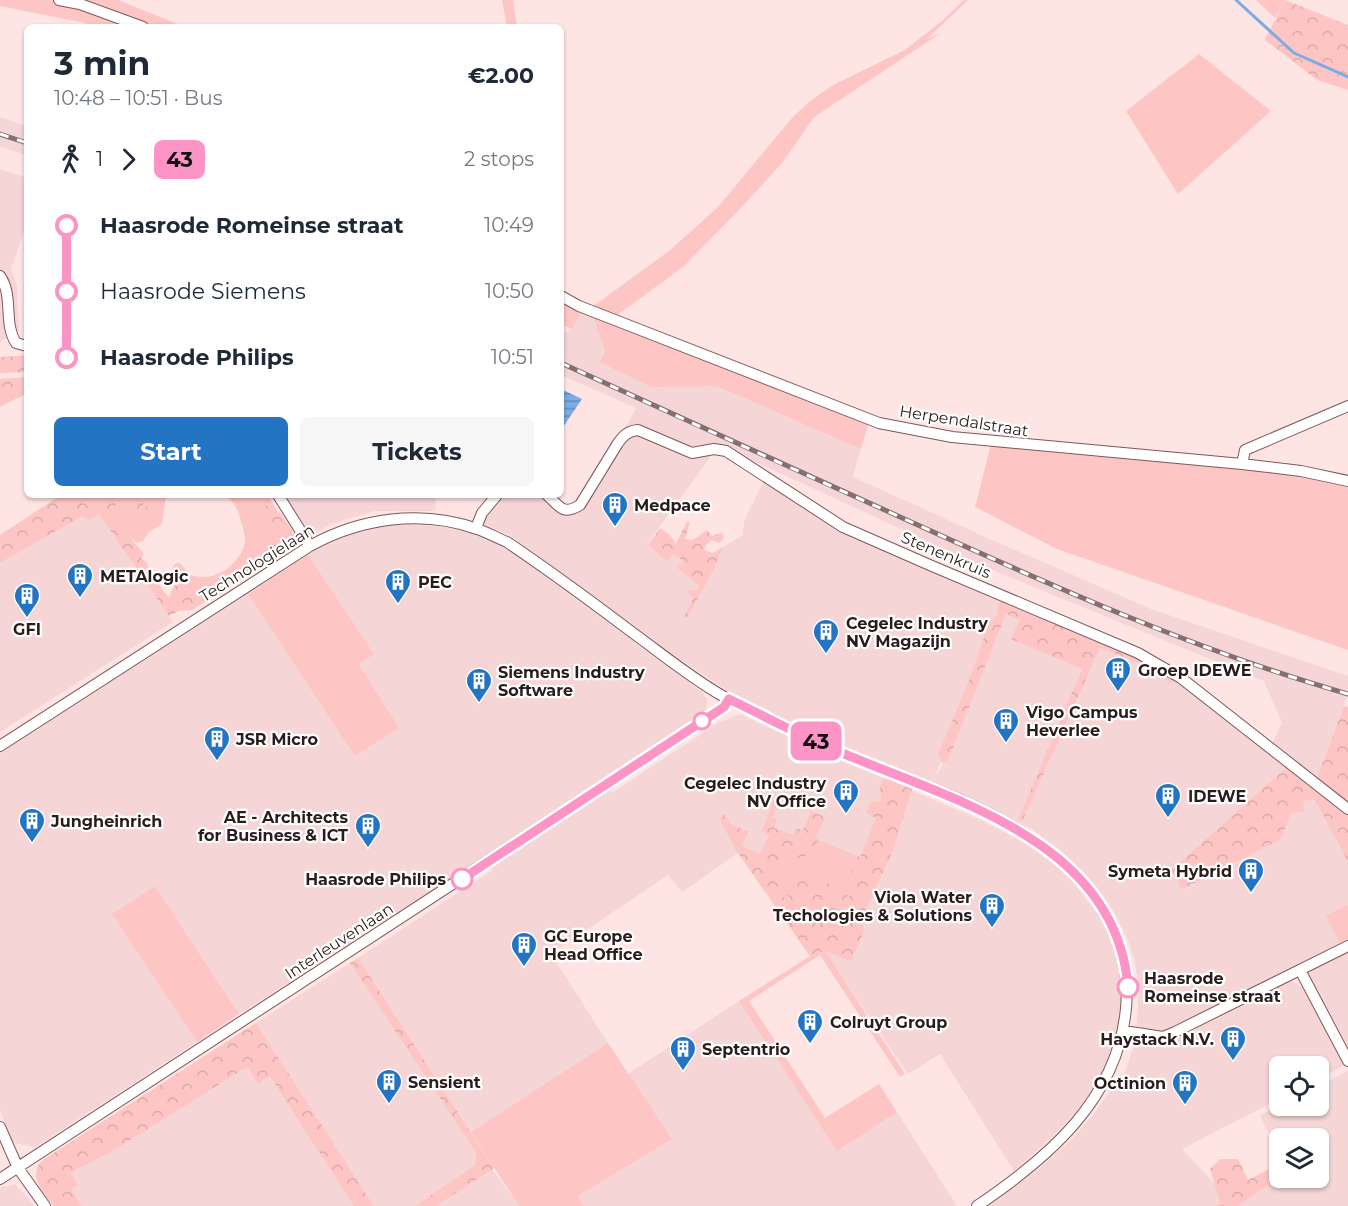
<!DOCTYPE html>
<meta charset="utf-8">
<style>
:root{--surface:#fff;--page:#f6f6f7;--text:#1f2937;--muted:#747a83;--accent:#2374c2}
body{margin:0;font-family:Montserrat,sans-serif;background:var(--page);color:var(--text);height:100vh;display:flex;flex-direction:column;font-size:22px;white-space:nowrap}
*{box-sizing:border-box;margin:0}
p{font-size:20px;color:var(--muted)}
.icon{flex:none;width:33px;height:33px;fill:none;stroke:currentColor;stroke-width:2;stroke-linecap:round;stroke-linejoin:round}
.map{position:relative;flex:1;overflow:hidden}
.details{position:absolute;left:24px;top:24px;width:540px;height:474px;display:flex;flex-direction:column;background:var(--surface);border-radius:9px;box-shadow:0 2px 4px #0004}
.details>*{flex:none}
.badge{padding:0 12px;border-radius:9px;font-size:21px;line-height:39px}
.controls{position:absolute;left:1269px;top:1056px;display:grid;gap:12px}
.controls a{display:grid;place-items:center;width:60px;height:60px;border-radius:9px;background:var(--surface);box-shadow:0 2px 4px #0004;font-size:30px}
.map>.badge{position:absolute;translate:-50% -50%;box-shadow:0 0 0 3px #fff}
.legs{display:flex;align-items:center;gap:9px;height:66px;padding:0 30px;font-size:20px}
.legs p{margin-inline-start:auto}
.summary{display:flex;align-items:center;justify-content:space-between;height:102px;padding:0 30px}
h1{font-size:33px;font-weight:700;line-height:45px}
.action{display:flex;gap:12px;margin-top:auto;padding:12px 30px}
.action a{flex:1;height:69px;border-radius:9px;background:var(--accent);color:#fff;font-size:24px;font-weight:700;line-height:69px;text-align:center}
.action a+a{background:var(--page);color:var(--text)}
ul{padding:0 30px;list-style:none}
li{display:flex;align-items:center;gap:21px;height:66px;font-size:22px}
li i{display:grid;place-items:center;width:9px;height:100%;margin:0 8px;background:currentColor}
li i::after{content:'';width:15px;height:15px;margin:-8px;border:4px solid;border-radius:50%;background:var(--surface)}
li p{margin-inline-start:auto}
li:first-child i{background:linear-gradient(#0000 50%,currentColor 0)}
li:last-child i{background:linear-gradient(currentColor 50%,#0000 0)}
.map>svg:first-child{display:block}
.built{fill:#f5d5d5}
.green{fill:#fec5c5}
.forest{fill:url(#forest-crowns)}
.water{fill:url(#water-rules)}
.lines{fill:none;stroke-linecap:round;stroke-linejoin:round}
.stream{stroke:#7aace5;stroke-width:3}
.minor-casing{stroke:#7d5858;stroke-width:12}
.minor{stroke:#fff;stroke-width:10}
.rail-casing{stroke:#847070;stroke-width:5}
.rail{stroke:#fff;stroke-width:3;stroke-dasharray:9;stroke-linecap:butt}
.line-1-casing{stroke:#fff;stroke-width:14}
.line-1{stroke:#fc95c5;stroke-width:9}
.stop-1-dot{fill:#fff;stroke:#fc95c5;stroke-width:3}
.labels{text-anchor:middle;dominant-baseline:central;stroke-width:4.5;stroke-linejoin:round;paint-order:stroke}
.street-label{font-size:16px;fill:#2b1c1c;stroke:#fff}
.poi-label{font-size:16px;font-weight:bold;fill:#2b1c1c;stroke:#fff;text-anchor:start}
.stop-label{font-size:16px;font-weight:bold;fill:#2b1c1c;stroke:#fff;text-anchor:end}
</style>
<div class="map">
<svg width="1348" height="1206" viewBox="0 0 1348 1206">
<defs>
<pattern id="forest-crowns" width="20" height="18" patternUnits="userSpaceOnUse" patternTransform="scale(1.5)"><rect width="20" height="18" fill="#fec5c5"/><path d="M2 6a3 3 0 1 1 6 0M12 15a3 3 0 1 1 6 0" fill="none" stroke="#daa9a9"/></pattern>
<pattern id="water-rules" width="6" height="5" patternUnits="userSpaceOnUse" patternTransform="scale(1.5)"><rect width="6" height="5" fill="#7aace5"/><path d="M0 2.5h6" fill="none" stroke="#648bb9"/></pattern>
</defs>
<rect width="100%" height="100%" fill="#ffe4e4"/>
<path class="built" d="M0,117L27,127V156L0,146Z
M0,169L27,178V223L11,269L17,286L19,330L0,342Z
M580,311L593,314L714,385L861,449L853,477L990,539L1151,609L1348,676V694L1345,702L1316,780L1271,746L1282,723L1264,681L975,563L719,445L647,544L667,560L673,555L678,556L684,562L677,568L700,585L684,616L714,569L723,547L743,535L744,521L764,480L840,529L1010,601L935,776L949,757L1006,614L1020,620L1012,639L1082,669L1019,820L1022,822L1100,648L1135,661L1171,683L1176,678L1288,766L1170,871L1177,879L1182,890L1279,840L1291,813L1303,801L1315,800L1348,862V1061L1320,1008L1308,974L1336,953L1175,1032H1136L1139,992L1135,962L1128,940L1113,910L1096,886L1083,871L1059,849L1032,829L986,805L836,743L725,689L670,653L511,536L477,521L497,495H547L572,510L618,443L636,408L561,375V331L568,333Z
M278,495H436L435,511H375L337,522L305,537Z
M99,514L173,622L0,732V563L82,515L90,520Z
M410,524L444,527L474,534L506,548L702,692L707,699L706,709L702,714L603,778L612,793L718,723L740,714L830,756L979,819L1023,842L1050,861L1073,882L1101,918L1115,947L1122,968L1124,993L1118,1030L1101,1076L1082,1105L1058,1131L1014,1171L940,1054L908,1074L825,952L810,956L738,853L682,892L668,875L551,954L608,1043L471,1132L358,958L493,870L484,857L239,1014L155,886L112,914L197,1042L35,1147L15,1143L10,1137L0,1110V753L248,594L356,756L398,728L359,663L374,654L308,555L332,540L350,534L390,525Z
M350,963L477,1154L475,1165L415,1206H374L256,1023Z
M1293,982L1303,988L1345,1065L1319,1079L1318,1066H1280L1279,1099L1182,1149L1236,1206H988L1037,1170L1069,1142L1093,1115L1115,1084L1122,1080L1138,1035L1166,1040L1185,1033L1282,983Z
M739,1001L837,1150L897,1112L957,1206H584L578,1196L672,1139L628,1074Z
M248,1028L364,1206H54L38,1187L36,1178L37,1166L43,1160Z
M1348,1071V1206H1238L1279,1177L1318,1178V1138H1280L1279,1155L1260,1115L1279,1105L1318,1106L1319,1086Z
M488,1164L519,1206H423Z
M15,1184L26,1196L34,1206H0V1188Z"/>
<path class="green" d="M0,0H118L185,27H95L85,23L0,6Z
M502,0H513L517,27H507Z
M964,0H968L927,39L941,33L814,117L782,163L738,211L683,267L616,316L592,307L669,251L718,207L792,118L810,101L833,85L905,50L942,21Z
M1256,0H1285L1275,18Z
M1199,54L1271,111L1178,194L1126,111Z
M561,300L581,312L572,329L561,324Z
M592,313L869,421L861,449L716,386L651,387L600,362L605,351Z
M991,444L1305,475L1348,487V650L1057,549L975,507Z
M119,495H129L133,508H148L143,504L142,495H166L162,524L149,532L143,541L137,543C118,527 109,520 119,495Z
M223,495H260L267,502L271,524L278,529L256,553L263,561L282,545L286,528L279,517V511L294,533L295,544L206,601L203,592L192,594L178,584L172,570L174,565L179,562L190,575C195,576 200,577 205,577C223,576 243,559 245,541C245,535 243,527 241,522C238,509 235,501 223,495Z
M308,555L374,654L359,664L399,728L355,756L248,594Z
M815,838L855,855L851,865L853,890L847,899L829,891L789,896L788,902L780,893L777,870L787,856L821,851Z
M155,886L239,1014L197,1042L112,914Z
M1348,905V939L1340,943L1326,916Z
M825,951L905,1074L900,1077L820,955L749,1001L825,1118L879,1084L897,1112L837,1151L739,1001L810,956Z
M608,1043L672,1139L578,1196L584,1206H519L471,1132Z"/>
<path class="forest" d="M1285,0L1348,25V90L1317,80L1265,40Z
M27,354V372L0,373V357L20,356Z
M27,377V393L0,407V379Z
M61,495H119C114,509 113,515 121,527L127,526L128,535L144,554L141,558L147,563L149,572C158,579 160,589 169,597L174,586L178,584L192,594L203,592L206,601L192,610L179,611L169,616L99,514L90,520L82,516L0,563V535Z
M129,495H142L143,504L148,508L147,513C135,518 131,504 129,495Z
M260,495H268L286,528L282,545L263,561L259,558L256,553L277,529L271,524L264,511L267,503Z
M687,521L690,522L685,539L693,540L707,530L712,536L721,533L724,535L723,539L719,543L712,540L706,545L704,550L713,553L723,547L714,569L687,618L684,617L693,598L689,594V590H697L699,585L677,568L683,562L678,556L673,555L667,561L648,545L660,528L670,535L676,544Z
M1002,599L1136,655L1176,678L1171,683L1135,661L1100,648L1022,822L1018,820L1082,669L1011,639L1020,620L1006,614L949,758L943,764L938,754L967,686L989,623L997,615L998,604Z
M1344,706L1348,707V804L1316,780Z
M1288,766L1348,812V862L1315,800L1303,801L1304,812L1291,813L1280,840L1181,890L1177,879L1170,871Z
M884,778L912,789L892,853L861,920L864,931L851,961L825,951L810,956L738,853L719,819L725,815L731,824L748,832L742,846L760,854L769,835L762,831L775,796L780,798L772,817L777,820L774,828L793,835L796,828L803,830L811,811L825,817L816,838L821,851L795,859L786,856L777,870L780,893L788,901L789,896L785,892L788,888L792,887L799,876L825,880L829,883V891L833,893L837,887H845L848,898L853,890L851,865L855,855L860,857L876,818L866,813L871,802L881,801L880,786Z
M358,958L494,1168L436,1206H415L475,1165L477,1154L350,963Z
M256,1023L374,1206H354L270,1076L258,1083L247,1067L114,1150L70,1173L78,1185L71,1189L81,1206H54C43,1192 27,1176 43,1160Z
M1220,1159H1238L1248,1180L1279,1164V1177L1238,1206H1216L1220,1202L1210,1169Z"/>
<path class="water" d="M561,389L582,399L561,430Z"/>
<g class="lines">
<path class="stream" d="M1236,0L1294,53L1348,77"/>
<defs>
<path id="minor" d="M59,0L80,4L143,27
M0,276C14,296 3,323 16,343L27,346
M561,296L579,306L879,423L952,437L1242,464L1301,471L1348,481
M1242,464L1245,450L1348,406
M278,495L310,546
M547,495C560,506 562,516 580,505L618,443C624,435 628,431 638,430L692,453L714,449L726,451L843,527L932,566L1138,653L1181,678L1348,809
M476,528L482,513L497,495
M0,746L310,546C360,518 422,509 477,529C487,532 497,538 507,542C550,571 592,602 633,633C662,654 690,677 721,695C736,704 753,711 769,718C798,732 827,747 857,759C913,782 978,802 1028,836C1089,875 1133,934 1126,1008C1118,1099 1048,1158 977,1206
M1300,970L1348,1061
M1124,1031L1163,1037L1175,1032L1348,946
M0,1127L18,1168L45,1206
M0,1179L724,707L729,699"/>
</defs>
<use href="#minor" class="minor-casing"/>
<use href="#minor" class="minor"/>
<defs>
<path id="rail" d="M0,134L27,143
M561,363C677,416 793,469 909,521C1052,586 1197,651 1348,694"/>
</defs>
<use href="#rail" class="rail-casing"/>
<use href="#rail" class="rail"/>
</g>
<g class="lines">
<defs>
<path id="line-1" d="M462,879L724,707L729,699C764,716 799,735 835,750C948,799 1116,839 1128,987"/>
</defs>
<use href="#line-1" class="line-1-casing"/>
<use href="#line-1" class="line-1"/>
</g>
<defs>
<symbol id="building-pin" viewBox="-11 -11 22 30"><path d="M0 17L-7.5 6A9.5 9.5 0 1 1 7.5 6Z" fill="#2374c2" stroke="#fff"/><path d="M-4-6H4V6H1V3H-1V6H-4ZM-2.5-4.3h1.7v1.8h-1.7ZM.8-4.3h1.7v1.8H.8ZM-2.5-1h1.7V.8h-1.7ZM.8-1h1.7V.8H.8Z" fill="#fff"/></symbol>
</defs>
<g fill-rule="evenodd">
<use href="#building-pin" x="600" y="490" width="30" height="40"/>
<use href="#building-pin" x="65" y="561" width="30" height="40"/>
<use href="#building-pin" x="383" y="567" width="30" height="40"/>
<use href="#building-pin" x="12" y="581" width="30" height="40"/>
<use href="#building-pin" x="811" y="617" width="30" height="40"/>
<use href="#building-pin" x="1103" y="655" width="30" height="40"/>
<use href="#building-pin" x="464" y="666" width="30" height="40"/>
<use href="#building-pin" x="991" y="706" width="30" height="40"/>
<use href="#building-pin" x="202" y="724" width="30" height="40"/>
<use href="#building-pin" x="831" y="777" width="30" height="40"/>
<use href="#building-pin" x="1153" y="781" width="30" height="40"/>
<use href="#building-pin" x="17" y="806" width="30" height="40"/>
<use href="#building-pin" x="353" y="811" width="30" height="40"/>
<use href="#building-pin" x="1236" y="856" width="30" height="40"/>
<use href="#building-pin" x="977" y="891" width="30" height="40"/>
<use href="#building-pin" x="509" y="930" width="30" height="40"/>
<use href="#building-pin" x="795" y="1007" width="30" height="40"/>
<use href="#building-pin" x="1218" y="1024" width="30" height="40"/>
<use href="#building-pin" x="668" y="1034" width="30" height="40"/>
<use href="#building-pin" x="374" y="1067" width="30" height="40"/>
<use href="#building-pin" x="1170" y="1068" width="30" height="40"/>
</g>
<g class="stop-1-dot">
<circle cx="702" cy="721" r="8"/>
<circle cx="462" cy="879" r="10"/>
<circle cx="1128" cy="987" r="10"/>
</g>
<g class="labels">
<g class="street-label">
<text transform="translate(964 421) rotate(9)">Herpendalstraat</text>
<text transform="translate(946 555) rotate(23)">Stenenkruis</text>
<text transform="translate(257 563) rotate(-32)">Technologielaan</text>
<text transform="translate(339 941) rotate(-33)">Interleuvenlaan</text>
</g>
<g class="poi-label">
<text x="634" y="505">Medpace</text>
<text x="100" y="576">METAlogic</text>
<text x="418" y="582">PEC</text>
<text x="846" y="623">Cegelec Industry<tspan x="846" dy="18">NV Magazijn</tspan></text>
<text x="27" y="629" text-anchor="middle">GFI</text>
<text x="1138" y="670">Groep IDEWE</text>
<text x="498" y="672">Siemens Industry<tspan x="498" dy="18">Software</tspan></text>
<text x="1026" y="712">Vigo Campus<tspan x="1026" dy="18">Heverlee</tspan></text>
<text x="236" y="739">JSR Micro</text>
<text x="826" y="783" text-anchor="end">Cegelec Industry<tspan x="826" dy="18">NV Office</tspan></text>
<text x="1188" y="796">IDEWE</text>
<text x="348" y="817" text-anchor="end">AE - Architects<tspan x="348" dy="18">for Business &amp; ICT</tspan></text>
<text x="51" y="821">Jungheinrich</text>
<text x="1232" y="871" text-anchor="end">Symeta Hybrid</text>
<text x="972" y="897" text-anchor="end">Viola Water<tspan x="972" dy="18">Techologies &amp; Solutions</tspan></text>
<text x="544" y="936">GC Europe<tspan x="544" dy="18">Head Office</tspan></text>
<text x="830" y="1022">Colruyt Group</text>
<text x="1214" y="1039" text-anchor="end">Haystack N.V.</text>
<text x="702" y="1049">Septentrio</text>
<text x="408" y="1082">Sensient</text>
<text x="1166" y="1083" text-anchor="end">Octinion</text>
</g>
<g class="stop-label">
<text x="446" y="879">Haasrode Philips</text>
<text x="1144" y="978" text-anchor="start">Haasrode<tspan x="1144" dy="18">Romeinse straat</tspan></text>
</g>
</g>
</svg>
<div class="controls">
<a><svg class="icon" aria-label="locate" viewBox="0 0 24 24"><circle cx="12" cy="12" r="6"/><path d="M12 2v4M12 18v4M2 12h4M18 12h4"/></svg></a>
<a><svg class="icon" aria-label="layers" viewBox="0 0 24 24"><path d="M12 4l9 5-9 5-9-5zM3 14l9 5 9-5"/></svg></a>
</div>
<b class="badge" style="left:816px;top:741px;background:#fc95c5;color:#111">43</b>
<section class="details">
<div class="summary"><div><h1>3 min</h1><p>10:48 – 10:51 · Bus</p></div><b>€2.00</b></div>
<div class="legs"><svg class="icon" aria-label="walk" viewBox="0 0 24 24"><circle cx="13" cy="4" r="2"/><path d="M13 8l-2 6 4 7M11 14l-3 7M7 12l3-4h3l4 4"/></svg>1<svg class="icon" aria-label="forward" viewBox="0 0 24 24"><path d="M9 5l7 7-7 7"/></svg><b class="badge" style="background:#fc95c5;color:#111">43</b><p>2 stops</p></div>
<ul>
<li><i style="color:#fc95c5"></i><b>Haasrode Romeinse straat</b><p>10:49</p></li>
<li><i style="color:#fc95c5"></i><span>Haasrode Siemens</span><p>10:50</p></li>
<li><i style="color:#fc95c5"></i><b>Haasrode Philips</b><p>10:51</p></li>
</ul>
<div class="action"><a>Start</a><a>Tickets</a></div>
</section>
</div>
